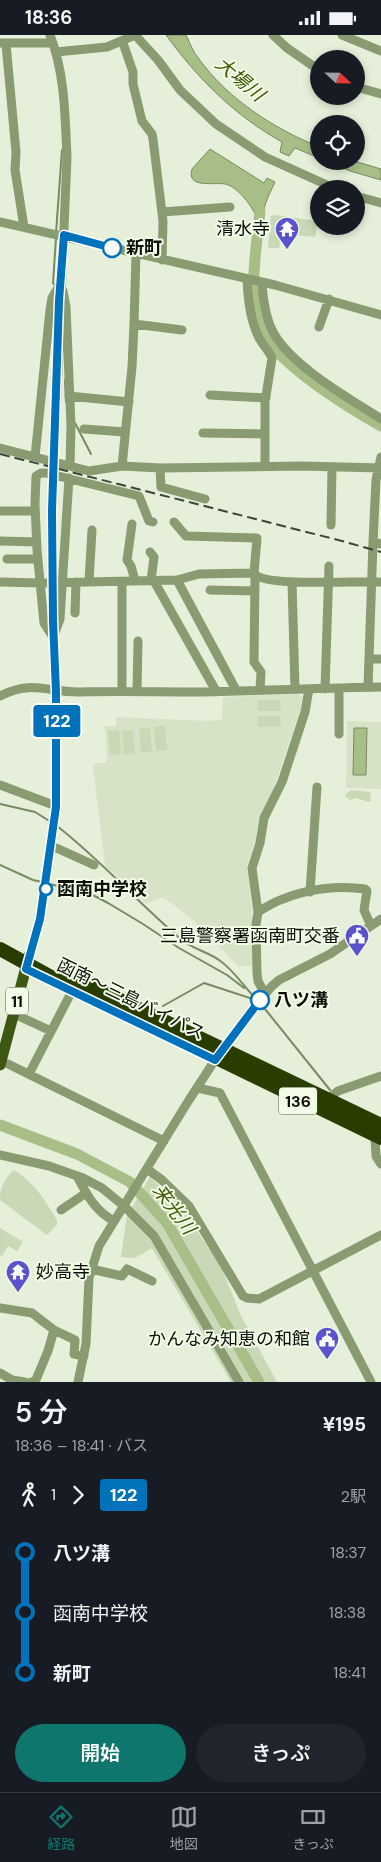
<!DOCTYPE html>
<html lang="ja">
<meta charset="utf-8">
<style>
:root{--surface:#171b24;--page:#20242c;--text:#f1f3f6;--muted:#9ea1a6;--line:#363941;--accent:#0f766e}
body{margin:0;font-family:"DM Sans","Noto Sans JP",sans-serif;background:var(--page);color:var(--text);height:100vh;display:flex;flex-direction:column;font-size:19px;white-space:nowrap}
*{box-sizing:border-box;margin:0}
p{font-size:16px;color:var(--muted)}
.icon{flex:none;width:28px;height:28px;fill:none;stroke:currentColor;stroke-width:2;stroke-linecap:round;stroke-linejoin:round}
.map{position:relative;height:1347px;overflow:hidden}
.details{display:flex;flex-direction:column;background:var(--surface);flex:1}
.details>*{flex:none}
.badge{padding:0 10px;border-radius:4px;font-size:18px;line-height:32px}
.needle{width:32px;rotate:112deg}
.tools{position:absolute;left:310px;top:15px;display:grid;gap:10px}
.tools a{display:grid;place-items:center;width:55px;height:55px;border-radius:50%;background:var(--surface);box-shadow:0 2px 8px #0003;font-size:25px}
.map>.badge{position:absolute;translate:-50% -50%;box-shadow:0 0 0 2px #fff}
.legs{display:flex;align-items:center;gap:8px;height:55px;padding:0 15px;font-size:16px}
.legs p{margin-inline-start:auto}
.head{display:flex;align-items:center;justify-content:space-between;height:85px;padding:0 15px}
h1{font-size:28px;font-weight:600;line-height:38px}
.action{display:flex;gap:10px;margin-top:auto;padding:10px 15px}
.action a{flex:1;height:58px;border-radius:30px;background:var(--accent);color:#fff;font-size:20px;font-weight:600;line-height:58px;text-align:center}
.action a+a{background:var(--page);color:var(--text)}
ul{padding:0 15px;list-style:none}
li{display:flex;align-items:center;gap:18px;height:60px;font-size:19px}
li i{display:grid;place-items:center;width:8px;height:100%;margin:0 6px;background:currentColor}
li i::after{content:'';width:12px;height:12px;margin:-6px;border:4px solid;border-radius:50%;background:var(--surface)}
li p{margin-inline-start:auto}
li:first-child i{background:linear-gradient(#0000 50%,currentColor 0)}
li:last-child i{background:linear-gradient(currentColor 50%,#0000 0)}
.status{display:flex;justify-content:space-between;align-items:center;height:35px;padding:0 25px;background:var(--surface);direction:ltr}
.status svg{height:14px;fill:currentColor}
.menu{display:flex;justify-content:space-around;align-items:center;height:70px;border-top:1px solid var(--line);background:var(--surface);font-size:14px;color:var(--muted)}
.menu a{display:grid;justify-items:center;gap:2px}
.menu .selected{color:var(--accent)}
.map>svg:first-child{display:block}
.built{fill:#d6e3c6}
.green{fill:#c9d8b6}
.water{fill:#a7bf87;stroke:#788a61}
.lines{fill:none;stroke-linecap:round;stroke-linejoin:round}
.stream{stroke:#788a61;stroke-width:2}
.river{stroke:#a7bf87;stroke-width:11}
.minor{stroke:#899b71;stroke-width:9}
.major{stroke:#3f5714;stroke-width:11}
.highway{stroke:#2a3d01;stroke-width:14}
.rail{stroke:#3f4439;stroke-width:2;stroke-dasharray:10 5;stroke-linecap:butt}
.line-1-casing{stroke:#fff;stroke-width:11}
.line-1{stroke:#0072bc;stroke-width:8}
.stop-1-dot{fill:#fff;stroke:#0072bc;stroke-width:2.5}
.labels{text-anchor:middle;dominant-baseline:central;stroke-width:4;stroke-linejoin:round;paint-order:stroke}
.shield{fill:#f2fce6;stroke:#51564b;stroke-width:1}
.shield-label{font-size:16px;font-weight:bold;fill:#0c0f08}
.poi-label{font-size:18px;fill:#0c0f08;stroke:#f2fce6;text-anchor:end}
.stop-label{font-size:18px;font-weight:bold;fill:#0c0f08;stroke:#f2fce6;text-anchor:start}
.street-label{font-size:18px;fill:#0c0f08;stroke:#f2fce6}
.water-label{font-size:19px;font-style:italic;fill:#3d5800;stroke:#f2fce6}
</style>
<div class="status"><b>18:36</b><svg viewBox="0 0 49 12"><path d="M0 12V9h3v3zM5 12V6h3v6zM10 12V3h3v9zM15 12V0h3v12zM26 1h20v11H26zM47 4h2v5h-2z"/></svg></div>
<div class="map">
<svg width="381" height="1347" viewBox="0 0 381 1347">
<rect width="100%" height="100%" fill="#e5efd9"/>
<path class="built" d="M298,659L302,662L300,676L271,761L258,786L255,806L247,830L252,875V931H238L200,891L170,867L164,863H159L147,869L105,830L93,731L96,728H105L107,725L105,691H116V682L206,686L222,685L223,662Z
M347,686L381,687V754L346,753Z"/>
<path class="green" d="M275,180L318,186L315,202L293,200L291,203L281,202L279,213H268L271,181Z
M258,665H280L281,676H258Z
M258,681H280L281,691L258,692Z
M165,691L167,715L156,716L154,692Z
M150,693L152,717L141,718L139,694Z
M119,695L121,719L110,720L108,696Z
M133,695L135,719L124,720L122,696Z
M351,755L370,757L371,766L368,767L357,763L350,765L345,761L346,759Z
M14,1135C35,1148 44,1164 57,1185V1190L47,1200L0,1165C0,1153 4,1143 14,1135Z
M150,1142L178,1168L221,1231L241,1281L277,1347H231L152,1213L135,1223L121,1222L127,1180Z
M0,1193L23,1207L17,1216L8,1211L2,1221L0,1220Z"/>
<path class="water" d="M166,0H186C190,8 193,17 199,24C228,64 273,93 319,112V123L295,113L289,121L280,117L282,107C234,80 198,44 166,0Z
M210,114L264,148L267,143L275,147C268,162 262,173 262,191L258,190C258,177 238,151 225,149C214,147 186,154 192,134Z
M326,126H354L381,134V145L350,136Z
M354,693H367L366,740H353Z"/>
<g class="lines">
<path class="stream" d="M56,198L62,115
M56,203L53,248L56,252
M65,345L66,367
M75,388L91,419
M0,769L35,777L51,787
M57,791C102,826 139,869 182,905C193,914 208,917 219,925C234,935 243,951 256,964
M0,830L33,845L42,847
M49,849L87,857L108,868L143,889L179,913L227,940L244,953
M261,969L330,1055
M163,971L204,948L256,965"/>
<path class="river" d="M260,175C258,201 252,233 254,259C255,276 260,296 271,309C293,338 349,373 381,391
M0,1090L77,1119L130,1147L167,1188L259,1347"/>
<path class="minor" d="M273,0L287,13L319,35
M342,0L381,16
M0,8H53
M6,9L16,117L15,135L24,192
M124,11L133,37V49L142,86L152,99L153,104L163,186L162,225
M56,17L107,12L135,0L158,25L180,55L216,89L265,122L336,154
M356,52L381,59
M356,161L381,168
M162,177L230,172
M0,187L275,250L381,280
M136,219L134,289L182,295
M247,244C248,264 250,285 259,303C263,310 269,316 272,323L265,367V431
M262,247C263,264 265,280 272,295C289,330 349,363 381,384
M63,256L66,272L71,390L70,430
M319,292L329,264
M210,360L266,363
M69,361L129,367
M84,394L125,397
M203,398L265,399
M0,413L89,436L122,431L160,433L301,431L381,433
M35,422L50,275L52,263L59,251
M381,422L376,445L373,507L381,509
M122,431L132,332L134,289
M160,433L161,452L205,464
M0,476H35
M174,487L186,501L257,503L254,538
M132,489L127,525L131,531L135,546
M331,490L332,432
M0,506L37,507
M150,517L154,522L151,546
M7,524H38
M255,541L254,627L261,637L260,655
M177,545L236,655
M89,546L92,495
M154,546L216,656
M0,547L41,548L177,545L199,539L254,538C263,553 360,545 381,547
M292,547L295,654
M210,555L255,556
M75,578L76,547
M54,600L60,584L69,443
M53,602L44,588L43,578L37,515L35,469L36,441L41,438H46L139,461L149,486L153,487
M370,624H381
M368,652L373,507
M325,654L329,531
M122,656V546
M137,656L138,606
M0,661C33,644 48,658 81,657C119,656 157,657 195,657C257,656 319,653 381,652
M339,699V653
M0,750L56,771
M52,811L94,830
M310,857L317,752
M258,877C266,872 274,867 283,864C307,854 339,850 365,854L367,856L364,875L371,891
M29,921L40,884L56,776V656L52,552V476L67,122C65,81 65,38 50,0
M265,959L258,946L257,938L256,890L258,877L252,833L260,808L264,783L282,747L305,677L309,654
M14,979L51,996
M8,1029L164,1106
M29,1039L72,956
M198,1053L220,1058L371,1347
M328,1064L338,1056L381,1041
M375,1103L376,1121L381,1129
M0,1120L49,1131L83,1143L102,1153L124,1171L154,1201L239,1347
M147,1134L162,1145L189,1171L243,1261L247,1263L259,1264L381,1200
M77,1141C87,1160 95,1176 114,1186
M61,1175L86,1158
M91,1234L122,1241L127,1234L152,1246
M0,1273L32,1278L54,1295L75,1305L74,1319L84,1321
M0,1338L12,1345L25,1347
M31,1347H35L48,1316L54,1295
M78,1347L86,1309L89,1243L99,1211L189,1065L215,1025L253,973L272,951L279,945L330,919L381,884"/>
<path class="major" d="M0,1030L29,921"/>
<path class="highway" d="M0,914L60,947L381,1103
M62,937L381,1090"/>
<path class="rail" d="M0,419L342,506L381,517"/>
</g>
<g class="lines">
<defs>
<path id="line-1" d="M112,213L64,200L59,266L52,476L53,586L56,656V772L40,884L26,934L215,1025L260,965"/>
</defs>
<use href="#line-1" class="line-1-casing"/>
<use href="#line-1" class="line-1"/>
</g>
<defs>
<symbol id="temple-pin" viewBox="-11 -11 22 30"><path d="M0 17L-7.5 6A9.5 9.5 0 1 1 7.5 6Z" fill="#5a53cb" stroke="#f2fce6"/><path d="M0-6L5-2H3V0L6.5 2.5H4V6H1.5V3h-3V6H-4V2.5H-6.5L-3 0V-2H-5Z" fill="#fff"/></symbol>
<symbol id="civic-pin" viewBox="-11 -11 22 30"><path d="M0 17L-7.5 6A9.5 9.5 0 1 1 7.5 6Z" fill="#5a53cb" stroke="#f2fce6"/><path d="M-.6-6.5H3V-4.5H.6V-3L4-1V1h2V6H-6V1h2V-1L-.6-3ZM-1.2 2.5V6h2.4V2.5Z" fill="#fff"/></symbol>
</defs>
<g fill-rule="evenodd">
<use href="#temple-pin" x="273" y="180" width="28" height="38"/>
<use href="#civic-pin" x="343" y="887" width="28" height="38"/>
<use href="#temple-pin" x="4" y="1223" width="28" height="38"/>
<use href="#civic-pin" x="313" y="1290" width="28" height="38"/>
</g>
<g class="stop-1-dot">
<circle cx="112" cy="213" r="9"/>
<circle cx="46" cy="854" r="6"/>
<circle cx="260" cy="965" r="9"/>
</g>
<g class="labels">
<g class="shield">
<rect x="6" y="952.5" width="22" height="27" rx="4"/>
<rect x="279" y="1052.5" width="38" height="27" rx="4"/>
</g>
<g class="shield-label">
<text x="17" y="966">11</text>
<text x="298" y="1066">136</text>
</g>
<g class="poi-label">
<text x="270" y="194">清水寺</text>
<text x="340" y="901">三島警察署函南町交番</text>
<text x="36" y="1237" text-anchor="start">妙高寺</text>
<text x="310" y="1304">かんなみ知恵の和館</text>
</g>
<g class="stop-label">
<text x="126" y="213">新町</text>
<text x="57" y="854">函南中学校</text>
<text x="274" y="965">八ツ溝</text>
</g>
<g class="street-label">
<text transform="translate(131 964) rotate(26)">函南～三島バイパス</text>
</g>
<g class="water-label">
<text transform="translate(240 44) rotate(40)">大場川</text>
<text transform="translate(174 1174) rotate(53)">来光川</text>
</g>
</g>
</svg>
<div class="tools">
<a><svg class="needle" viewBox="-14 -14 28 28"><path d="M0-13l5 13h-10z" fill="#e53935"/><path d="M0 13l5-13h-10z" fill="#9ea1a6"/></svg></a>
<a><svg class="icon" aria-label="locate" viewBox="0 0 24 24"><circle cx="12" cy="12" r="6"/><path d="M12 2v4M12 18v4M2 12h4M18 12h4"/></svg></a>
<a><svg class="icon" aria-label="layers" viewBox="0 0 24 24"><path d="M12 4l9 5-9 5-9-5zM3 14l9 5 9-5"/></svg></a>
</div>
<b class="badge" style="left:57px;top:686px;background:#0072bc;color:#fff">122</b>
</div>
<section class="details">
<div class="head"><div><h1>5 分</h1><p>18:36 – 18:41 · バス</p></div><b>¥195</b></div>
<div class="legs"><svg class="icon" aria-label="walk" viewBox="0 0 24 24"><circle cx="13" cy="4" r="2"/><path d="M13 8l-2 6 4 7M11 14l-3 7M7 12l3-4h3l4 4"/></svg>1<svg class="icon" aria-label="forward" viewBox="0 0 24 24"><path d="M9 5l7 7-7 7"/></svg><b class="badge" style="background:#0072bc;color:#fff">122</b><p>2駅</p></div>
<ul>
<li><i style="color:#0072bc"></i><b>八ツ溝</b><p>18:37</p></li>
<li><i style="color:#0072bc"></i><span>函南中学校</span><p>18:38</p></li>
<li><i style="color:#0072bc"></i><b>新町</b><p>18:41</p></li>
</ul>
<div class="action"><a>開始</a><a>きっぷ</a></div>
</section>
<nav class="menu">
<a class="selected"><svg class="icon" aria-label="directions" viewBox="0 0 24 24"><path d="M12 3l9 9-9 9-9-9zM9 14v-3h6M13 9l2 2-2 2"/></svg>経路</a>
<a><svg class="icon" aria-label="map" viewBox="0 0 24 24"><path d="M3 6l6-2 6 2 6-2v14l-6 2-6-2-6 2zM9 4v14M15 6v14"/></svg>地図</a>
<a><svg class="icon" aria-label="tickets" viewBox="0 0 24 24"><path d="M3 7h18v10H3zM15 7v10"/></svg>きっぷ</a>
</nav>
